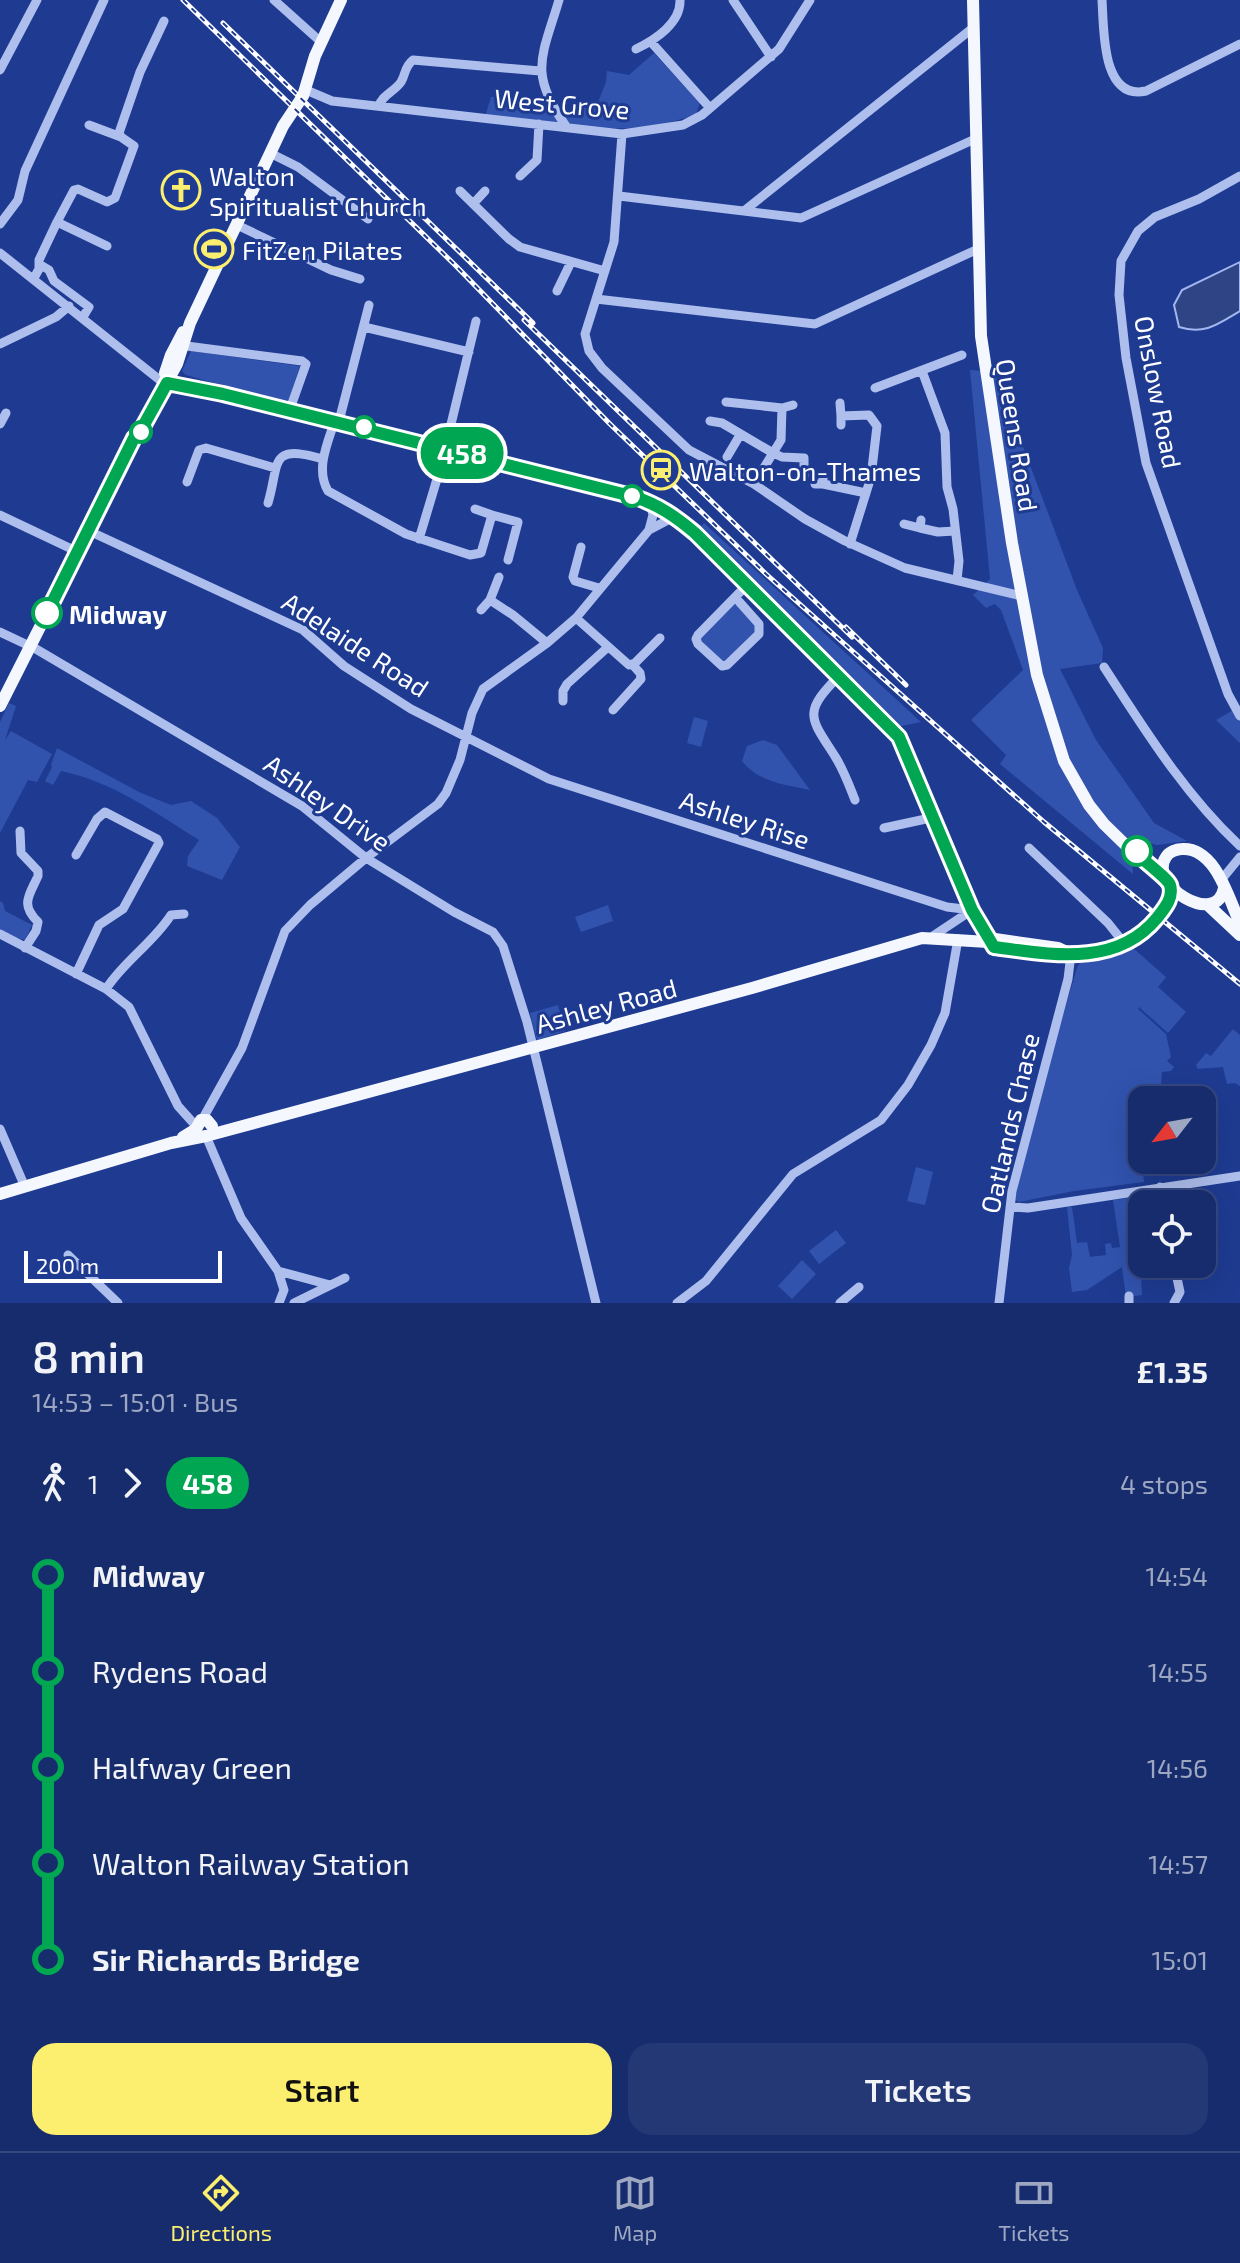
<!DOCTYPE html>
<meta charset="utf-8">
<style>
:root{--surface:#162c6d;--page:#233875;--text:#f1f3f6;--muted:#9ea7c2;--line:#354880;--accent:#fcee6e}
body{margin:0;font-family:"Exo 2",sans-serif;background:var(--page);color:var(--text);height:100vh;display:flex;flex-direction:column;font-size:30px;white-space:nowrap}
*{box-sizing:border-box;margin:0}
p{font-size:26px;color:var(--muted)}
.icon{flex:none;width:44px;height:44px;fill:none;stroke:currentColor;stroke-width:2;stroke-linecap:round;stroke-linejoin:round}
.map{position:relative;height:1303px;overflow:hidden}
.details{display:flex;flex-direction:column;background:var(--surface);flex:1}
.details>*{flex:none}
.badge{padding:0 16px;border-radius:26px;font-size:28px;line-height:52px}
.needle{width:52px;rotate:239deg}
.tools{position:absolute;left:1128px;top:1086px;display:grid;gap:16px}
.tools a{display:grid;place-items:center;width:88px;height:88px;border-radius:16px;background:var(--surface);box-shadow:0 8px 32px #0002,0 0 0 2px var(--line);font-size:40px}
.scale{position:absolute;left:24px;bottom:20px;width:198px;box-sizing:border-box;padding-left:8px;border:4px solid #fff;border-top:0;font-size:22px;line-height:28px;white-space:nowrap;color:#fff;-webkit-text-stroke:6px #1e3b91;paint-order:stroke}
.map>.badge{position:absolute;translate:-50% -50%;box-shadow:0 0 0 4px #fff}
.legs{display:flex;align-items:center;gap:12px;height:88px;padding:0 32px;font-size:26px}
.legs p{margin-inline-start:auto}
.summary{display:flex;align-items:center;justify-content:space-between;height:136px;padding:0 32px}
h1{font-size:44px;font-weight:600;line-height:60px}
.action{display:flex;gap:16px;margin-top:auto;padding:16px 32px}
.action a{flex:1;height:92px;border-radius:24px;background:var(--accent);color:#111;font-size:32px;font-weight:600;line-height:92px;text-align:center}
.action a+a{background:var(--page);color:var(--text)}
ul{padding:0 32px;list-style:none}
li{display:flex;align-items:center;gap:28px;height:96px;font-size:30px}
li i{display:grid;place-items:center;width:12px;height:100%;margin:0 10px;background:currentColor}
li i::after{content:'';width:20px;height:20px;margin:-10px;border:6px solid;border-radius:50%;background:var(--surface)}
li p{margin-inline-start:auto}
li:first-child i{background:linear-gradient(#0000 50%,currentColor 0)}
li:last-child i{background:linear-gradient(currentColor 50%,#0000 0)}
.dock{display:flex;justify-content:space-around;align-items:center;height:112px;border-top:2px solid var(--line);background:var(--surface);font-size:22px;color:var(--muted)}
.dock a{display:grid;justify-items:center;gap:4px}
.dock .active{color:var(--accent)}
.map>svg:first-child{display:block}
.green{fill:#3153ae}
.water{fill:#2f4484;stroke:#a2b7ef;stroke-width:2}
.lines{fill:none;stroke-linecap:round;stroke-linejoin:round}
.minor{stroke:#aebfee;stroke-width:9}
.major{stroke:#f5f7ff;stroke-width:12}
.rail-casing{stroke:#fff;stroke-width:5}
.rail{stroke:#1e3b91;stroke-width:2;stroke-dasharray:6;stroke-linecap:butt}
.major-bridge{stroke:#f5f7ff;stroke-width:12}
.line-1-casing{stroke:#fff;stroke-width:18}
.line-1{stroke:#00a651;stroke-width:12}
.stop-1-dot{fill:#fff;stroke:#00a651;stroke-width:4}
.labels{text-anchor:middle;dominant-baseline:central;stroke-width:6;stroke-linejoin:round;paint-order:stroke}
.street-label{font-size:26px;fill:#fff;stroke:#1e3b91}
.poi-label{font-size:26px;fill:#fff;stroke:#1e3b91;text-anchor:start}
.stop-label{font-size:26px;font-weight:bold;fill:#fff;stroke:#1e3b91;text-anchor:start}
</style>
<div class="map">
<svg width="1240" height="1303" viewBox="0 0 1240 1303">
<rect width="100%" height="100%" fill="#1e3b91"/>
<path class="green" d="M654,53L700,103L696,114C629,141 555,123 485,117L491,97H542L564,112L597,105L606,82L607,71L629,75Z
M191,351L300,366L287,404L186,375L182,371Z
M970,370L995,372L1077,590L1103,648L1102,663L1060,669L1096,740L1154,823L1187,841L1157,845L1131,838L1133,874L1000,764L1006,755L971,720L1023,670L1001,610L995,604L986,608L973,595L990,579Z
M704,523L921,722L897,727L700,528Z
M733,604L737,605L759,630L725,663L698,639Z
M9,703L16,706L5,740L11,731L52,754L37,782L28,780L0,833V722Z
M1240,706V743L1216,720Z
M694,717L708,721L701,747L687,743Z
M763,740L777,745L810,790C786,785 758,782 742,761L747,746Z
M57,748L141,793L171,805L191,801L217,818L240,847L222,880L187,866L188,856L199,840C156,813 111,781 61,771L53,785L45,781L52,767L51,765Z
M0,901L3,903L5,911L32,925L25,940L0,934Z
M608,905L613,921L581,932L575,917Z
M1133,948L1166,977L1158,987L1186,1012L1168,1033L1140,1008L1143,1004L1138,1009L1166,1034L1171,1057L1167,1061L1174,1067L1171,1071L1162,1072L1160,1100H1142V1161L1144,1182L1074,1191L1019,1202L1015,1200L1027,1136L1077,968L1081,961L1107,957Z
M558,1005L565,1031L537,1040L530,1013Z
M1233,1029L1240,1035V1086L1235,1083L1227,1084L1223,1067L1198,1069L1196,1065L1206,1053L1211,1056Z
M916,1167L933,1172L925,1205L907,1201Z
M1152,1195L1160,1204H1142V1264H1170L1174,1273L1141,1278L1142,1295L1126,1297L1122,1267L1087,1290L1072,1292L1069,1268L1072,1255L1067,1207H1072L1077,1243L1087,1242L1090,1257L1106,1255L1105,1244L1111,1243L1112,1248L1120,1247L1113,1200Z
M836,1230L846,1243L819,1264L809,1251Z
M802,1260L816,1274L792,1299L778,1286Z"/>
<path class="water" d="M1240,262V311C1218,324 1205,335 1179,327L1174,305L1182,290Z"/>
<g class="lines">
<path class="minor" d="M274,0L321,42
M559,0C542,57 528,73 566,126
M733,0L771,57
M1102,0C1104,28 1101,101 1146,91L1240,44
M651,42L710,108
M636,49C655,40 681,23 680,0
M0,70L37,0
M306,90L332,101L622,134L683,125L702,115L779,49L810,0
M379,106C382,95 394,92 401,82C406,74 404,67 413,60L540,71
M89,125L121,137
M622,134L614,242L585,334L589,351L602,368L689,450L754,484L805,519L845,541L905,568L1022,596
M270,153L298,167L368,219
M520,176L537,160L539,124
M1240,176L1199,199L1155,217L1138,231L1121,261L1119,295L1126,358L1146,463L1228,694L1240,716
M460,191L509,239L520,247L605,271
M619,196L801,218L975,139
M473,204L485,191
M744,211L974,27
M57,222L74,190L78,189L107,202L115,198L134,146L121,137L119,133L140,72L164,21
M0,224L18,200L25,171L104,0
M237,225L331,270L360,279
M0,253L161,381
M39,264L49,270L54,281L89,307L83,317
M34,278L39,269V260L57,222L107,246
M557,291L571,262
M596,299L815,324L978,249
M364,327L469,352
M0,344L56,317L69,306
M179,345L302,361L306,364L290,409
M922,371L945,433L947,487L953,509L959,561L957,580
M167,383L285,408L635,497C659,505 676,517 695,533L899,737L972,910L988,942
M875,388L962,355
M726,402L782,408L793,405
M840,403L841,416
M335,420C328,442 315,469 328,491L406,534L470,555L481,553L492,515L518,522L508,560
M339,421L369,305
M710,421L722,423L773,453L781,440L782,408
M0,424L6,413
M841,425V416L869,415L877,426L871,477L866,493
M445,449L476,321
M727,457L740,435
M187,482L199,450L206,448L275,468
M754,484L773,453L782,457L804,458V476
M815,484H823V476
M823,484L866,493L850,544
M268,503C280,463 268,443 323,459
M475,509L492,515
M0,515L78,552
M904,524L920,528L921,520
M920,528L938,532L955,531
M649,530L653,515L650,502
M89,531L303,630L344,666L411,709L549,779L947,907L972,910
M419,539L446,449
M581,547L573,577L575,581L599,588
M735,597L759,624V634L727,665L722,666L698,644L696,639L698,635L747,585
M490,600L513,615L547,643
M481,610L490,600L499,577
M576,618L629,665L635,663L660,638
M0,632L36,649L302,806L366,858L454,912L493,932L503,946L527,1022L596,1303
M1104,667C1145,730 1185,795 1240,846
M839,676C801,714 811,718 836,758C844,771 849,785 855,800
M563,701V691L567,684L608,647
M613,710L641,679L640,673L632,664
M884,828L935,817
M20,831L21,853L38,871V876C29,896 20,904 38,922L36,931L25,948
M1029,848L1108,923L1124,943
M1222,879L1240,857
M0,934L106,989L129,1007L178,1106L196,1126
M933,936L972,910
M76,974L99,925L123,909L159,843L157,839L105,812L97,819L76,855
M106,989C124,961 153,943 171,915L184,914
M202,1120L242,1048L285,931L310,905L366,858L438,804L446,793L460,760L472,713L483,689L547,643L576,618L649,530L668,520H680
M0,1129L25,1187
M206,1136L241,1218L278,1271L330,1285
M1160,1187L1163,1204
M1010,1207L1028,1208L1240,1176
M68,1255L118,1303
M278,1271L284,1290L279,1303
M294,1303L345,1278
M677,1303L706,1281L793,1174L881,1120L908,1085L931,1045L945,1013L958,939
M840,1303L859,1287
M999,1303L1012,1191L1068,979L1071,954
M1129,1303V1296
M1174,1303L1180,1292L1174,1264"/>
<path class="major" d="M973,0L981,336L1012,543L1037,675L1064,761L1089,805L1104,824L1145,864L1165,877
M165,373L171,355L183,332
M134,438L140,432L177,364L190,323L283,126L303,96L315,56L341,0
M0,706L132,445L135,432
M1224,888C1217,928 1147,885 1166,857C1169,852 1176,849 1182,849C1216,847 1229,900 1240,923
M1208,905L1240,935
M1065,956L1103,951L1134,938L1148,929
M183,1137L196,1129L201,1120H207L212,1126
M0,1194L171,1143L206,1136L752,988L922,938L988,942L995,939L1058,948L1071,954"/>
<defs>
<path id="rail" d="M183,0L456,266L610,424L766,574L1044,822L1240,984
M223,23L533,323
M524,320L852,637
M846,627L906,685"/>
</defs>
<use href="#rail" class="rail-casing"/>
<use href="#rail" class="rail"/>
<path class="major-bridge" d="M1148,929L1166,907"/>
</g>
<g class="lines">
<defs>
<path id="line-1" d="M47,613L134,438L140,432L167,383L223,394L635,497C659,505 676,517 695,533L899,737L972,910L994,947C1049,954 1116,968 1157,918C1164,909 1174,898 1170,885C1167,877 1138,857 1130,847L1137,851"/>
</defs>
<use href="#line-1" class="line-1-casing"/>
<use href="#line-1" class="line-1"/>
</g>
<defs>
<symbol id="church-ring" viewBox="-11 -11 22 22"><circle r="9.5" fill="#1e3b91" stroke="#fcee6e" stroke-width="1.5"/><path d="M-1.2-6h2.4v3.5h3.3v2.4h-3.3V6h-2.4V-.1h-3.3v-2.4h3.3Z" fill="#fcee6e"/></symbol>
<symbol id="stadium-ring" viewBox="-11 -11 22 22"><circle r="9.5" fill="#1e3b91" stroke="#fcee6e" stroke-width="1.5"/><path d="M0-5a6.5 5 0 1 0 0 10a6.5 5 0 1 0 0-10ZM-3.5-1.8h7v3.6h-7Z" fill="#fcee6e"/></symbol>
<symbol id="station-ring" viewBox="-11 -11 22 22"><circle r="9.5" fill="#1e3b91" stroke="#fcee6e" stroke-width="1.5"/><path d="M-3-6H3Q5-6 5-4V2Q5 4 3 4L4.5 6H3L1.5 4h-3L-3 6H-4.5L-3 4Q-5 4-5 2V-4Q-5-6-3-6ZM-3.5-4v3h7v-3ZM-3.5 1v1.5H-2V1ZM2 1v1.5H3.5V1Z" fill="#fcee6e"/></symbol>
</defs>
<g fill-rule="evenodd">
<use href="#church-ring" x="159" y="168" width="44" height="44"/>
<use href="#stadium-ring" x="192" y="227" width="44" height="44"/>
<use href="#station-ring" x="639" y="448" width="44" height="44"/>
</g>
<g class="stop-1-dot">
<circle cx="364" cy="427" r="10"/>
<circle cx="141" cy="432" r="10"/>
<circle cx="632" cy="496" r="10"/>
<circle cx="47" cy="613" r="14"/>
<circle cx="1137" cy="851" r="14"/>
</g>
<g class="labels">
<g class="street-label">
<text transform="translate(562 103) rotate(5)">West Grove</text>
<text transform="translate(1159 392) rotate(79)">Onslow Road</text>
<text transform="translate(1018 435) rotate(81)">Queens Road</text>
<text transform="translate(356 644) rotate(33)">Adelaide Road</text>
<text transform="translate(328 802) rotate(35)">Ashley Drive</text>
<text transform="translate(745 819) rotate(18)">Ashley Rise</text>
<text transform="translate(606 1005) rotate(-15)">Ashley Road</text>
<text transform="translate(1009 1123) rotate(-77)">Oatlands Chase</text>
</g>
<g class="poi-label">
<text x="209" y="175">Walton<tspan x="209" dy="30">Spiritualist Church</tspan></text>
<text x="242" y="249">FitZen Pilates</text>
<text x="689" y="470">Walton-on-Thames</text>
</g>
<g class="stop-label">
<text x="69" y="613">Midway</text>
</g>
</g>
</svg>
<div class="tools">
<a><svg class="needle" viewBox="-14 -14 28 28"><path d="M0-13l5 13h-10z" fill="#e53935"/><path d="M0 13l5-13h-10z" fill="#9ea7c2"/></svg></a>
<a><svg class="icon" aria-label="locate" viewBox="0 0 24 24"><circle cx="12" cy="12" r="6"/><path d="M12 2v4M12 18v4M2 12h4M18 12h4"/></svg></a>
</div>
<div class="scale">200 m</div>
<b class="badge" style="left:462px;top:453px;background:#00a651;color:#fff">458</b>
</div>
<section class="details">
<div class="summary"><div><h1>8 min</h1><p>14:53 – 15:01 · Bus</p></div><b>£1.35</b></div>
<div class="legs"><svg class="icon" aria-label="walk" viewBox="0 0 24 24"><circle cx="13" cy="4" r="2"/><path d="M13 8l-2 6 4 7M11 14l-3 7M7 12l3-4h3l4 4"/></svg>1<svg class="icon" aria-label="forward" viewBox="0 0 24 24"><path d="M9 5l7 7-7 7"/></svg><b class="badge" style="background:#00a651;color:#fff">458</b><p>4 stops</p></div>
<ul>
<li><i style="color:#00a651"></i><b>Midway</b><p>14:54</p></li>
<li><i style="color:#00a651"></i><span>Rydens Road</span><p>14:55</p></li>
<li><i style="color:#00a651"></i><span>Halfway Green</span><p>14:56</p></li>
<li><i style="color:#00a651"></i><span>Walton Railway Station</span><p>14:57</p></li>
<li><i style="color:#00a651"></i><b>Sir Richards Bridge</b><p>15:01</p></li>
</ul>
<div class="action"><a>Start</a><a>Tickets</a></div>
</section>
<nav class="dock">
<a class="active"><svg class="icon" aria-label="directions" viewBox="0 0 24 24"><path d="M12 3l9 9-9 9-9-9zM9 14v-3h6M13 9l2 2-2 2"/></svg>Directions</a>
<a><svg class="icon" aria-label="map" viewBox="0 0 24 24"><path d="M3 6l6-2 6 2 6-2v14l-6 2-6-2-6 2zM9 4v14M15 6v14"/></svg>Map</a>
<a><svg class="icon" aria-label="tickets" viewBox="0 0 24 24"><path d="M3 7h18v10H3zM15 7v10"/></svg>Tickets</a>
</nav>
